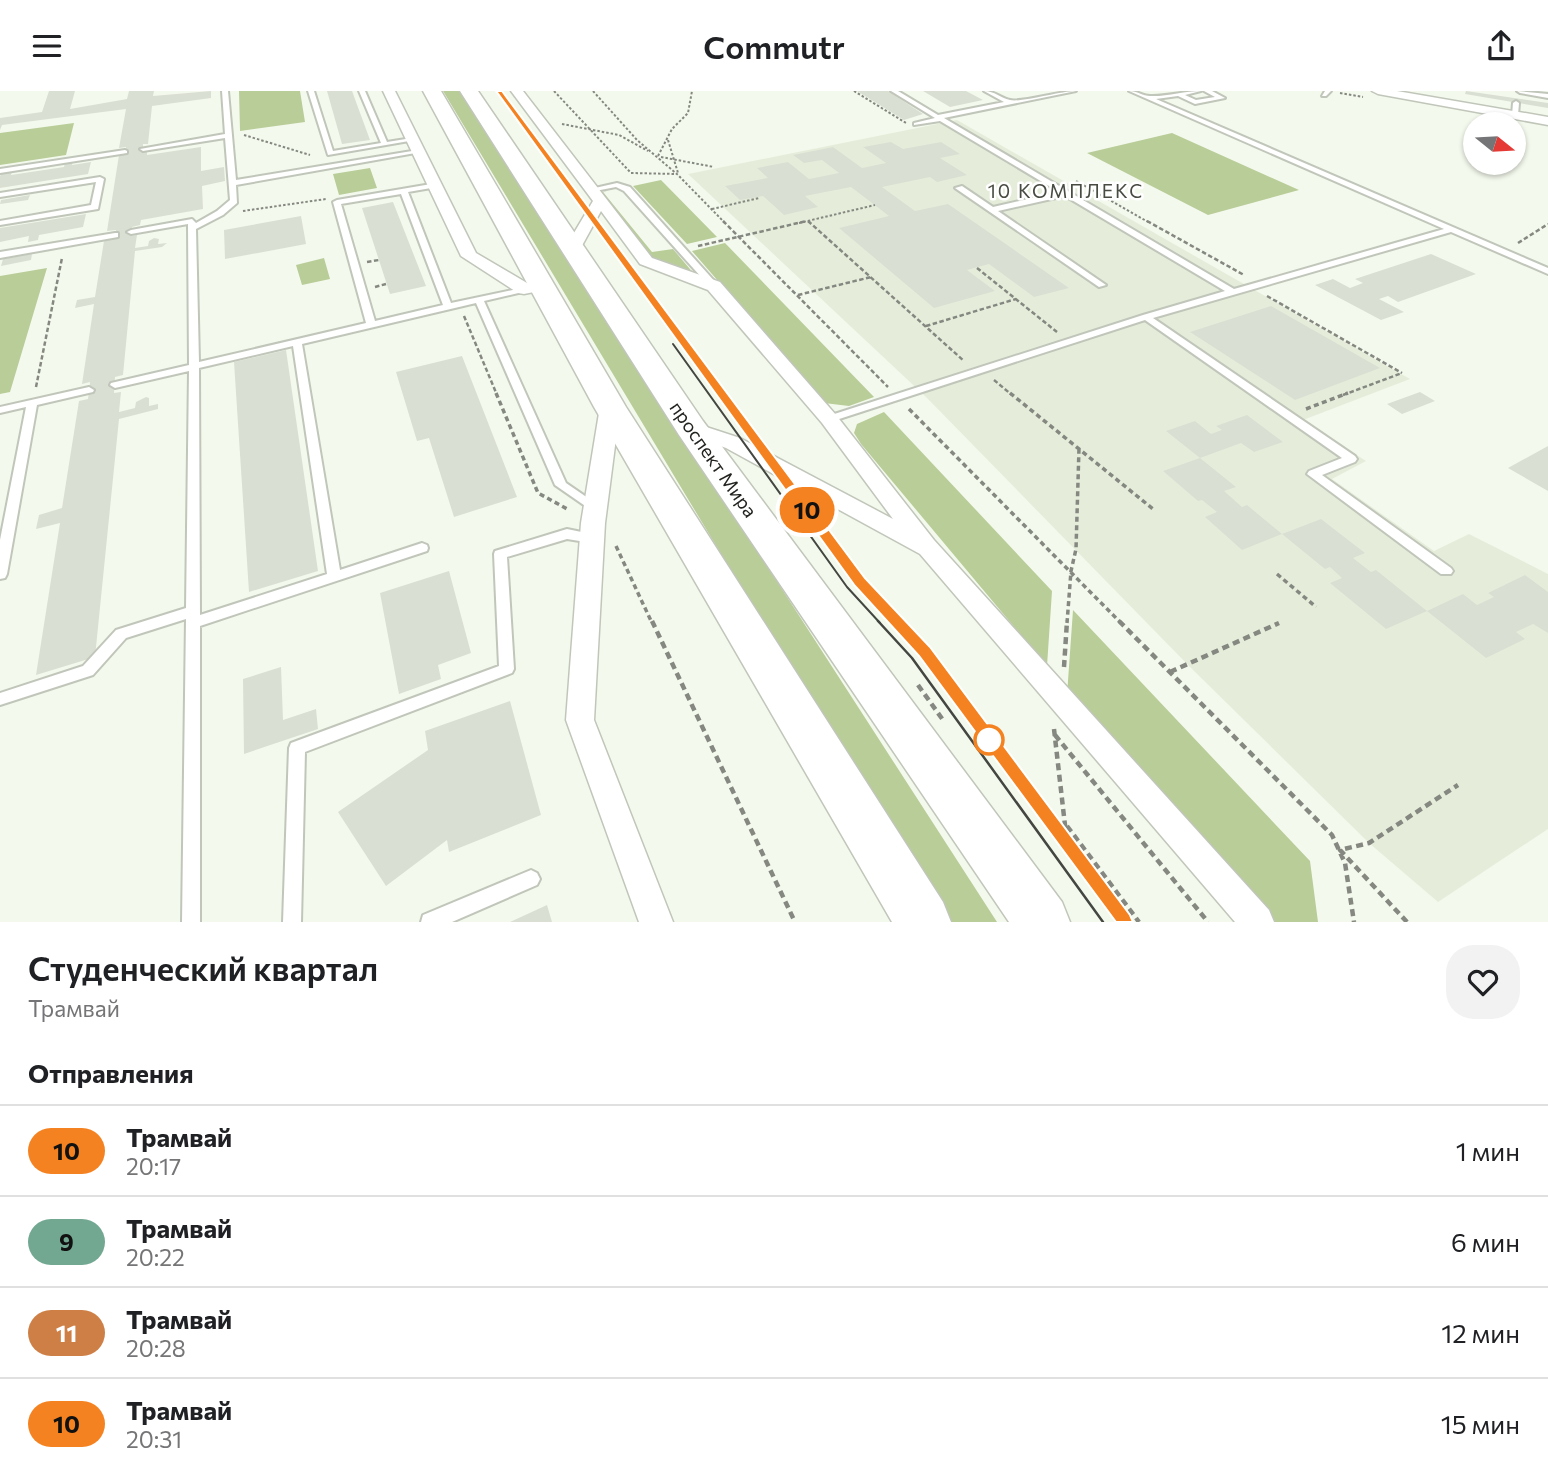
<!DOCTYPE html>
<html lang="ru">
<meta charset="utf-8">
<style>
:root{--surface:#fff;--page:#f2f2f2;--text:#202124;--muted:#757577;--line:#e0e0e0}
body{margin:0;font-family:Commissioner,sans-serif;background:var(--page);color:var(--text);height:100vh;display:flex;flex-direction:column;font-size:26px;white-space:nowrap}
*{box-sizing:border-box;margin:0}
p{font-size:23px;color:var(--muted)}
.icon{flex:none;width:38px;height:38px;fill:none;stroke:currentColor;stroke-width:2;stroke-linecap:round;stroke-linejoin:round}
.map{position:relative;height:831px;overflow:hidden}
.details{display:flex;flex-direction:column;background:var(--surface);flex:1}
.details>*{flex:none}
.badge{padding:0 14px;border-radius:23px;font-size:24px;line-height:46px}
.needle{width:46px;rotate:108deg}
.buttons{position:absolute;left:1463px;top:21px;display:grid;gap:14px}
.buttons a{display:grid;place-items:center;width:63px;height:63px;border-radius:50%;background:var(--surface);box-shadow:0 2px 5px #0004;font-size:35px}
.map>.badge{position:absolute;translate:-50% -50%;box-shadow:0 0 0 4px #fff}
h2{padding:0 28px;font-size:26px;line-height:63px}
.round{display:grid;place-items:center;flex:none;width:74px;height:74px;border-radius:28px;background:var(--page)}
.head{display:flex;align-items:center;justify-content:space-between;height:119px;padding:0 28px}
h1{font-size:33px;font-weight:600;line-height:52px}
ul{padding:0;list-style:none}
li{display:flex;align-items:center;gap:21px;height:91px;padding:0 28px;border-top:2px solid var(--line)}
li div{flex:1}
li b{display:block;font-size:26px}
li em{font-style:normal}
li .badge{min-width:77px;font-weight:700;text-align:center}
header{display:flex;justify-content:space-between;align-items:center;height:91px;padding:0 28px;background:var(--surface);font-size:32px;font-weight:600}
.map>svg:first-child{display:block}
.built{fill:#e5edda}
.green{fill:#b9cd99}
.building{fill:#dadfd3}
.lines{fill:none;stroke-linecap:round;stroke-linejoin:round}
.service-casing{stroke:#c1c6ba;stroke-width:4}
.minor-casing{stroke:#c1c6ba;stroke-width:3}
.primary-casing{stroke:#c1c6ba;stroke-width:3}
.path-far3{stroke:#858880;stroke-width:2;stroke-dasharray:2.5 2;stroke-linecap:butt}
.path-far2{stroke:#858880;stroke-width:2.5;stroke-dasharray:4.5 2.5;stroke-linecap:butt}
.path-far1{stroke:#858880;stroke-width:3.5;stroke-dasharray:5 3.5;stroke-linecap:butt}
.path{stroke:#858880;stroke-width:4.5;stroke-dasharray:7 4.5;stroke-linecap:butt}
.service{fill:#fff;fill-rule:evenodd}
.minor{fill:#fff;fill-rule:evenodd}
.primary{fill:#fff;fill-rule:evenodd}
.tram-far1{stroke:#444741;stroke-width:2}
.tram{stroke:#444741;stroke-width:2.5}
.line{fill:#f58220;stroke:#fff;stroke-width:2}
.stop-dot{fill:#fff;stroke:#f58220;stroke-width:3.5}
.labels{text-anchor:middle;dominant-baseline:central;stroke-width:5;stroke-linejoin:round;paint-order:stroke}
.far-quarter-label{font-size:19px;letter-spacing:2px;fill:#484b42;stroke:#fff}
.street-label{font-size:19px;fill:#22241f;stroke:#fff}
</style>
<header><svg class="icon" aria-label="menu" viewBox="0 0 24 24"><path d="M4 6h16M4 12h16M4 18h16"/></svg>Commutr<svg class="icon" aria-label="share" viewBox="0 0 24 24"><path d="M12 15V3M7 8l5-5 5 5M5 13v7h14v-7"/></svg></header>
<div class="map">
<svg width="1548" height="831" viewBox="0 0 1548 831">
<rect width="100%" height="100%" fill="#f4f9ed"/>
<path class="built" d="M957,29L1410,288L1303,329L1366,370L1332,388L1434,460L1469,443L1548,483V738L1438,811L1369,752L1189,575L927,307L688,83Z"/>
<path class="green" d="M239,0H300L305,31L240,40Z
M443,0H460L997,831H942Z
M74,32L66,64L0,74V42Z
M1172,42L1299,99L1208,124L1087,62Z
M370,77L377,97L339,104L333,83Z
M661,89L717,146L687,153L633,95Z
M617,96L623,99L616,97L603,101L652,161L673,158L695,184L650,166L599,103Z
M725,152L874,306L849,315L824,312L692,160Z
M324,167L330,188L302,194L296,174Z
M47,177L10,301L0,303V185Z
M884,321L1052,500L1047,575L861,353L854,342L857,333Z
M1073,519L1310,770L1318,831H1275L1067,604Z"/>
<path class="building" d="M49,0H75L70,18L127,8L129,0H154L153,5L211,0V7L152,15L148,53H143V60L147,59V64L201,56V80L224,76L225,90L202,95L203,118L141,129L140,134L132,136L130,145L137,144L135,157L148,155L149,150L154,147L159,148L158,153L167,152L162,156L135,160L123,284L115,286L114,302L121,301L119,321L135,317L136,311L146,306L149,307V315L158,313V318L119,328L95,566L36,584L60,432L36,438L39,424L62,417L79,310L88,308L90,291L82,293L94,213L75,217L77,209L95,206L104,150L114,148L116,139L107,140L119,64L125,63L126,56L119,57L126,18L2,34L0,39V27L42,21Z
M327,0H352L370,49L342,53Z
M857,0H888L923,23L904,29Z
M923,0H966L983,9L950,16Z
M1466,0L1548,12V17L1465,3Z
M891,51L903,58L941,51L960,63L940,67L967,84L937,91L930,86L882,96L915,120L948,113L1069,197L1034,206L989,173L967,179L995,200L934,217L839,137L889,125L851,96L805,105L818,116L784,124L763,105L740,109L725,95L768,87L757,77L788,71L809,88L839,82L822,69L804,72L793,64L833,56L862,77L886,72L863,56Z
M73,70L72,74L91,71L88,83L0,97V85L3,81L12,80L11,84L64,76L65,71Z
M30,104L28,109L0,113L1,109Z
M393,111L426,195L390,203L362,117Z
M86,123L83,136L39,144L38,149L28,151L29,145L0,151V137Z
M301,125L306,153L225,168L224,139Z
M32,163L31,169L1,175L3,168Z
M1431,163L1476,183L1398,211L1388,205L1379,208L1404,221L1381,229L1315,194L1333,188L1350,197L1363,192L1355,188Z
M1271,215L1380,277L1295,309L1190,241Z
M286,259L318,480L249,501L234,271Z
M462,265L517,406L454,426L429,347L417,350L396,281Z
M1420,301L1435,310L1402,323L1387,313Z
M1247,324L1283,351L1254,361L1241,352L1200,367L1236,396L1224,400L1242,416L1247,414L1282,443L1242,459L1205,426L1217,421L1202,409L1198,410L1163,380L1200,367L1166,340L1195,330L1211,343L1222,339L1216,335Z
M1548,355V400L1508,377Z
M1321,428L1365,462L1353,467L1371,481L1376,479L1427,520L1386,538L1330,492L1342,487L1330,476L1325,478L1282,443Z
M449,480L471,562L438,574L441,588L399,603L380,502Z
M1525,484L1548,501V542L1533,533L1516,541L1525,548L1486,567L1427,520L1463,503L1477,514L1494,506L1488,502Z
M281,576L283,629L316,618L318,638L244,663L243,588Z
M510,610L541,724L449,761L447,749L386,795L338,721L428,659L425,640Z
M547,814L552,831H510Z"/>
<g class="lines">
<defs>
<path id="service" d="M222,0H228L236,89L418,59L421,61L236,94L237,112L223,124L196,138L199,271L366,232L333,111L337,109L437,92V96L408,101L451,212L527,196V200L484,210L566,392L601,416L595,420L591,419L555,394L476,212L302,253L340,479L422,452L427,454L428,457L427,460L200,535V831H182L186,528L126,547L93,584L0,614V602L83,575L116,539L186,517L189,280L115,297L110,294L111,292L189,274L188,133L131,143L127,141L131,139L192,128L196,132L217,120L230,109L225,47L143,60L140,58L225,43ZM401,103L443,214L375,230L341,113ZM293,255L327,483L200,524L199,277Z
M308,0H314L333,60L381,52L359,0H365L387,51L412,47L415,49L328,64Z
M891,0H898L938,24L1004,11L984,0C995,0 1000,7 1010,9C1020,12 1060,0 1076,0L944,27L1234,198L1444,138L1129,0C1137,0 1143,5 1150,5C1165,6 1185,0 1201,0L1185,4L1196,9L1215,6L1204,0H1212L1225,7L1195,13L1178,5L1156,8L1548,177V183L1451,141L1153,227L1355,365L1357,368L1355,371L1322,384L1451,477L1453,480L1451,483H1441L1307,383L1309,380L1342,367L1145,229L833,330H825L824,328L825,326L1143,224L1225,200L1065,105L998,120L1106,194L1099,196L955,97L962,95L993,116L1059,101L940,30L914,34V32L935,27Z
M1325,0H1331L1326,5H1322Z
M1517,0L1548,3V7L1520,2Z
M1516,10L1519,12L1518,24L1515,26L1512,24L1513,12Z
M125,59L127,60V62L0,82V78Z
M100,86L104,88L98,118L0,134V130L91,114L96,91L0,106V102Z
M617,92L630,96L717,193V197H711L624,100L616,96L590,101L586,99Z
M115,142H118V146L0,167V161Z
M89,296L94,299L93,301L37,314L7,483L5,487L0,488V449L26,316L0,322V316Z
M567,438L596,444L598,447L596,450L592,452L567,448L507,466L514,578L512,582L305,661L301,831H283L289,657L291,652L499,575L494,463L495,460Z
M531,779L537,782L540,788L537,794L452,831H421L423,824Z"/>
<path id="minor" d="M383,0H395L476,162L527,192L549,190L551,194L549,198L524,203L518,202L461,165Z
M511,0H523L652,167L720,191L836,324L934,449L1269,819L1274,831H1235L920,463L726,357L684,342L681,337L684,332L691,331L740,347L893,428L822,332L708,199L640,173L601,120L579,160H567L565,157L593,110Z
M1372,0H1397L1548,26V34L1378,3Z
M610,310L617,312L620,316L605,432L594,629L673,831H639L566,629L581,432L600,316L603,312Z"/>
<path id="primary" d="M423,0H441L626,316L943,811L951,831H892L594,316Z
M460,0H478L703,330L1062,811L1070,831H1009L679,344Z"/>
</defs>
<use href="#service" class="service-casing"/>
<use href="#minor" class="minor-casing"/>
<use href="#primary" class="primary-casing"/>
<path class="path-far3" d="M554,0L631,82L676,83
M593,0L637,49L678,84L725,132
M854,0L906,32
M1340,2L1363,6
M562,33L619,44L648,60
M244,44L310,64
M668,49L678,82
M658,65L672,38L688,22L692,0
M661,66L714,76
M1076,90L1150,132
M712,118L759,107
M243,120L326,108
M799,132L875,114"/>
<path class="path-far2" d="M723,130L888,296
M808,130L964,270
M1147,130L1244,184
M1518,152L1548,133
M698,155L807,130
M367,171L379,169
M977,177L1057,241
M375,196L386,193
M798,204L871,186
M1267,205L1402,282
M464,225L497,304
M926,235L1016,208
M994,289L1012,304
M36,296L62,167
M1343,304L1402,282"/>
<path class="path-far1" d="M496,302L538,402L569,419
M1010,302L1153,418
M909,318L1121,532
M1306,318L1348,302
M616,455L652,532
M1277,483L1316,516
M1067,532L1071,480L1076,458L1079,357"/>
<path class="path" d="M652,530L795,831
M1119,530L1332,744L1345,772L1354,831
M1064,576L1067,530
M1170,581L1279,532
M918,594L943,629
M1054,638L1066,743
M1055,644L1208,831
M1067,735L1139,831
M1407,831L1340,759L1369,752L1458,694"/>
<use href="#service" class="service"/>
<use href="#minor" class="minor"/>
<use href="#primary" class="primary"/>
<path class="tram-far1" d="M500,0L860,491L897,532
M673,253L847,496L880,532"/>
<path class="tram" d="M878,530L912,567L1103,831
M895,530L924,561L1123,831"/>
</g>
<path class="line" d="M496,0H502L865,487L930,556L1130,824L1133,831H1116L919,565L855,495Z"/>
<circle class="stop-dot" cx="989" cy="649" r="14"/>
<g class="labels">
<g class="far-quarter-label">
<text x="1066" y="99">10 КОМПЛЕКС</text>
</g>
<g class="street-label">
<text transform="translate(714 368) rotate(55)">проспект Мира</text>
</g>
</g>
</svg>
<div class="buttons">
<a><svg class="needle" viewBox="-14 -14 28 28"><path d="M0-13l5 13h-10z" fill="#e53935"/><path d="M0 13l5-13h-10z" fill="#757577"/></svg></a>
</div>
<b class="badge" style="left:807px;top:419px;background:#f58220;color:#111">10</b>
</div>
<section class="details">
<div class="head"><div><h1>Студенческий квартал</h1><p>Трамвай</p></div><a class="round"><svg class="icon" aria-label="heart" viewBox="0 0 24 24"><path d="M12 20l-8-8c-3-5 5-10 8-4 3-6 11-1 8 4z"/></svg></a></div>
<h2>Отправления</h2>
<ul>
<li><span class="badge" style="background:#f58220;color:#111">10</span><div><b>Трамвай</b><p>20:17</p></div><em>1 мин</em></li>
<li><span class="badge" style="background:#72a891;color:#111">9</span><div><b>Трамвай</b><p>20:22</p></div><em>6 мин</em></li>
<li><span class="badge" style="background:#ce7f46;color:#fff">11</span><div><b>Трамвай</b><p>20:28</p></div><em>12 мин</em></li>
<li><span class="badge" style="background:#f58220;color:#111">10</span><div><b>Трамвай</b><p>20:31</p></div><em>15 мин</em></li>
</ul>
</section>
